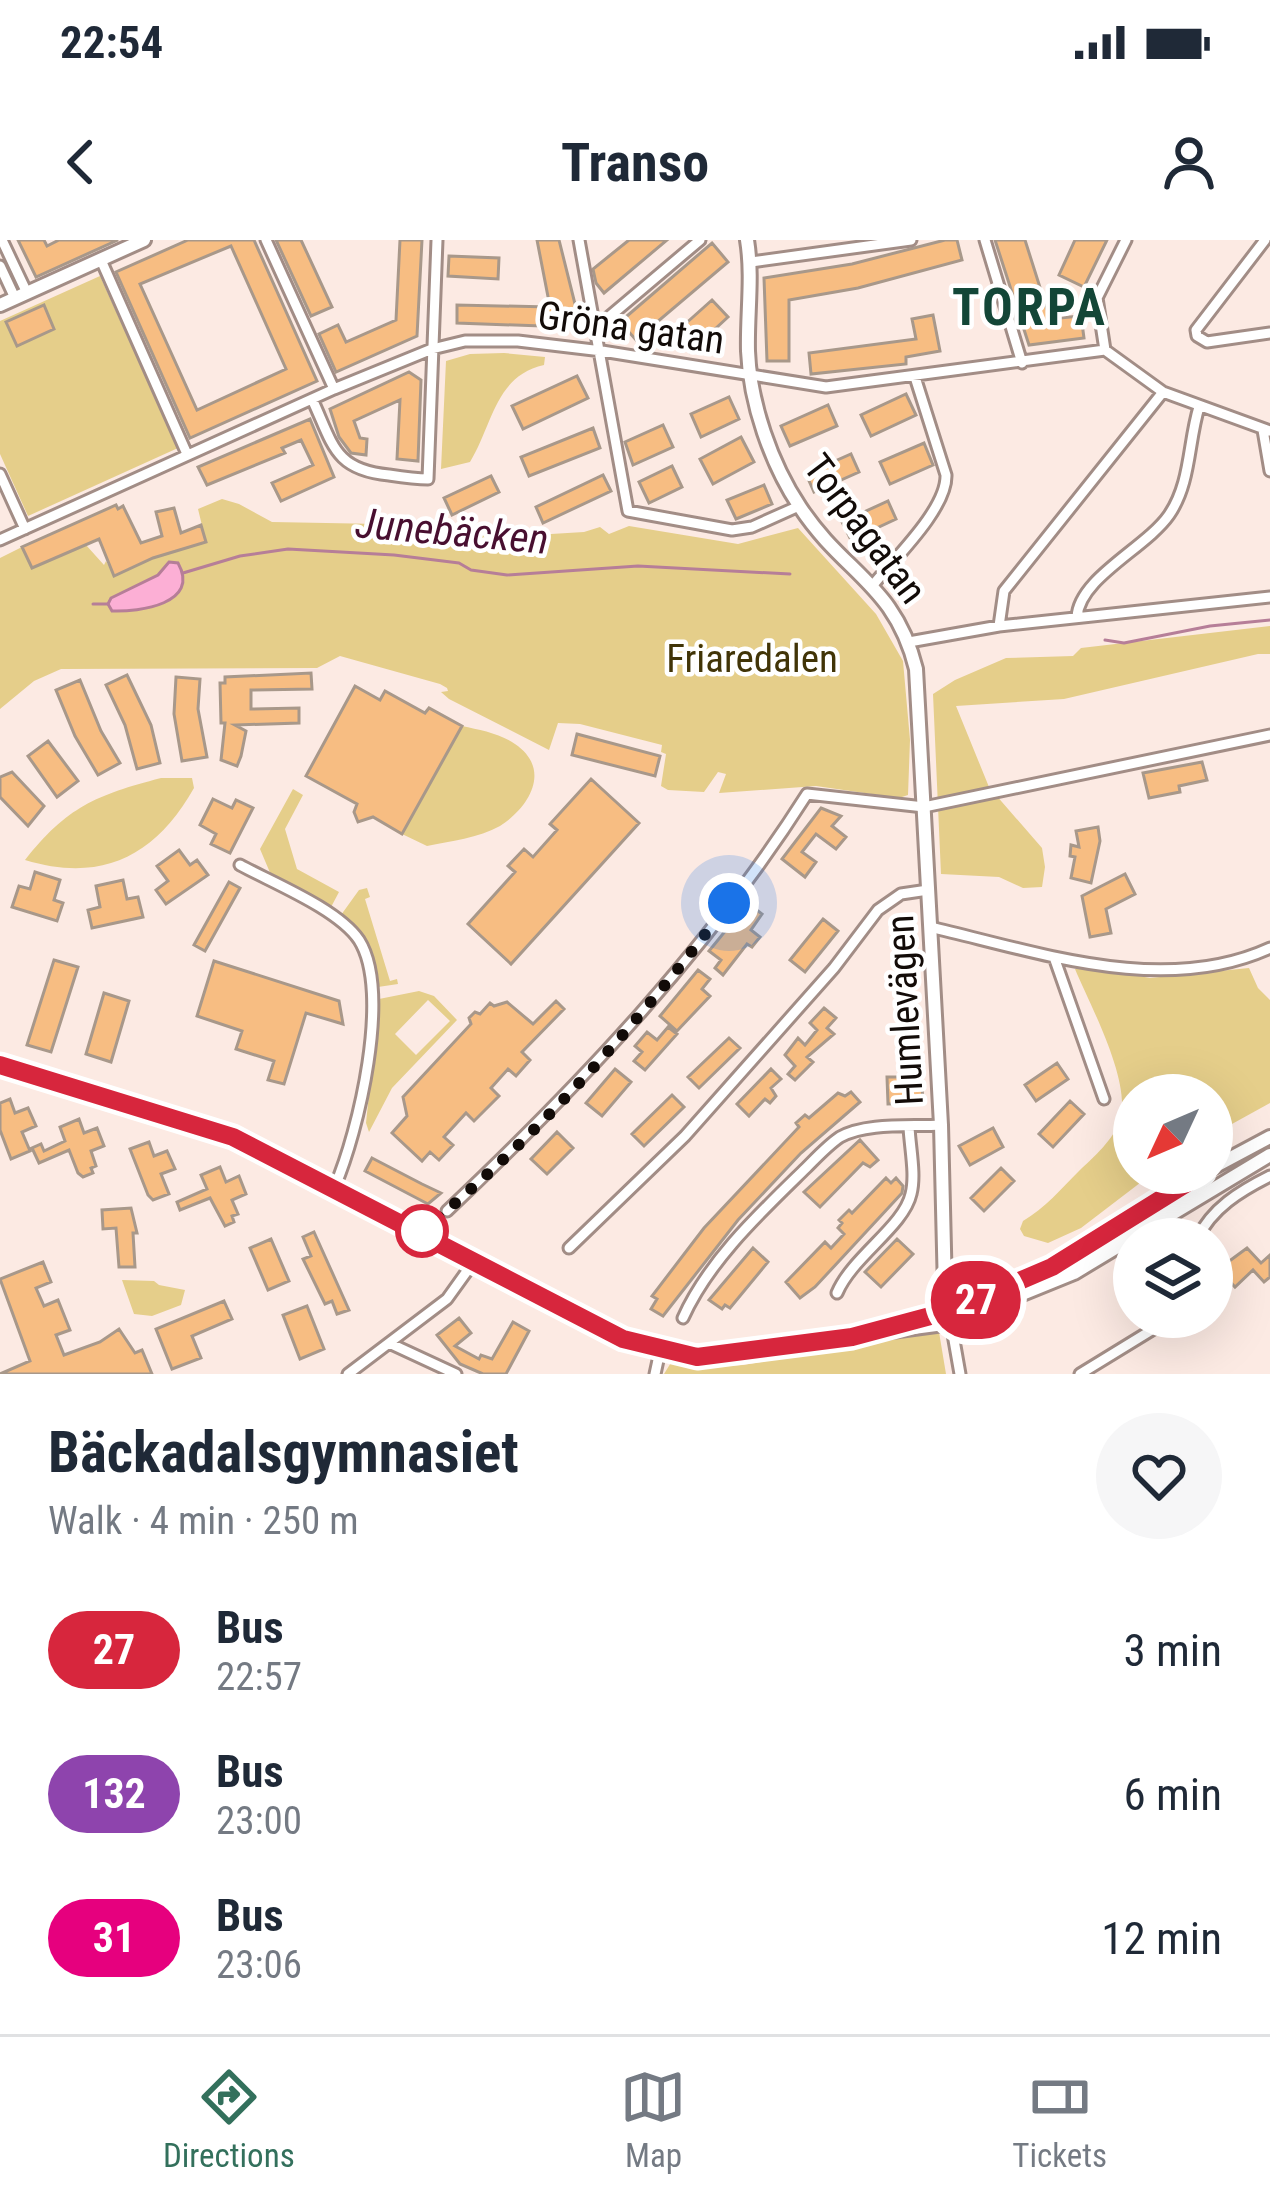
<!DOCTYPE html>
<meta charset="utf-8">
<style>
:root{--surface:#fff;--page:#f6f6f7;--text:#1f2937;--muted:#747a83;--line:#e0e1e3;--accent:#33705c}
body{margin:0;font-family:"Roboto Condensed",sans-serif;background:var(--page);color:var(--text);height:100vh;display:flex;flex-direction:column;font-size:45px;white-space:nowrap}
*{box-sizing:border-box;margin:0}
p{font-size:39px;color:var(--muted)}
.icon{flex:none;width:66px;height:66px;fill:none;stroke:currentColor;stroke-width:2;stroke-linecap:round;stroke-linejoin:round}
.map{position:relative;height:1134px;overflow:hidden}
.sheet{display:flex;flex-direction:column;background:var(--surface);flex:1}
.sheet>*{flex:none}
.badge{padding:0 24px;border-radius:39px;font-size:42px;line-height:78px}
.needle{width:78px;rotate:226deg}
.tools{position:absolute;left:1113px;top:834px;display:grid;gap:24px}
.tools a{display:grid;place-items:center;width:120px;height:120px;border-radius:50%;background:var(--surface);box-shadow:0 12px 48px #0002;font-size:60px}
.you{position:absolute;width:60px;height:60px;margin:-30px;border:9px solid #fff;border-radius:50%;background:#1a73e8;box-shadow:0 0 0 18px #1a73e833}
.map>.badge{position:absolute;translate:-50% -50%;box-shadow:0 0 0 6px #fff}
.round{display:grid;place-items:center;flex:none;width:126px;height:126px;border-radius:63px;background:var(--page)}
.head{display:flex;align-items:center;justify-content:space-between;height:204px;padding:0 48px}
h1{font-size:57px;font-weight:700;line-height:90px}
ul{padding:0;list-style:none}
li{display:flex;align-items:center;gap:36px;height:144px;padding:0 48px}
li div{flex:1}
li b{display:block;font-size:45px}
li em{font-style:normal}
li .badge{min-width:132px;font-weight:700;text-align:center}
.status{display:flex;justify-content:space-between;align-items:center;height:84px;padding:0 60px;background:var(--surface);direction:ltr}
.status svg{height:33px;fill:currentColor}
header{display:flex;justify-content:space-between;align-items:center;height:156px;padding:0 48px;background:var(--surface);font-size:54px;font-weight:700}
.menu{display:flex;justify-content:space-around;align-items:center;height:168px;border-top:3px solid var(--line);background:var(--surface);font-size:33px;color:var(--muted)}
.menu a{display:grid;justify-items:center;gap:6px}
.menu .active{color:var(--accent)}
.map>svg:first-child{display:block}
.green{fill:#e5ce8a;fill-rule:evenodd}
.water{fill:#fcafd5;stroke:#b67e98;stroke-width:3}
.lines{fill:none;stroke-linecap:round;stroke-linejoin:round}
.stream{stroke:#b67e98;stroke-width:3}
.building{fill:#f7bd82;stroke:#a8988a;stroke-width:3;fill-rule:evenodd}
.minor-casing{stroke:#a28d86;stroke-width:15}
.tertiary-casing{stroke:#a28d86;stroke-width:18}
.minor{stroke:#fff;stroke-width:9}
.tertiary{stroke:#fff;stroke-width:12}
.line-casing{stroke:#fff;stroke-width:27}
.line{stroke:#d7263d;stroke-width:18}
.walk{stroke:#120b08;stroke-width:12;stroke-dasharray:0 21.6}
.stop-dot{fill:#fff;stroke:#d7263d;stroke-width:6}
.labels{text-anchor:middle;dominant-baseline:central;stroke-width:9;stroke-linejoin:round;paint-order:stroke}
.street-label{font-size:39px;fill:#120b08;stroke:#fff}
.park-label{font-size:39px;fill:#413407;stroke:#fff}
.water-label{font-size:42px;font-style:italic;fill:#480f30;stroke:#fff}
.district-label{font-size:51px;font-weight:bold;letter-spacing:3px;fill:#134637;stroke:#fff}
</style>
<div class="status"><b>22:54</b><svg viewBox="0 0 49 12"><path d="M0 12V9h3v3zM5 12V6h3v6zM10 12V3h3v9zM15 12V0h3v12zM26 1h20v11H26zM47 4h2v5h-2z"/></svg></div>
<header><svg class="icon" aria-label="back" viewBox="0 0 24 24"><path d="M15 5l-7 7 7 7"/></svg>Transo<svg class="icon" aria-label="person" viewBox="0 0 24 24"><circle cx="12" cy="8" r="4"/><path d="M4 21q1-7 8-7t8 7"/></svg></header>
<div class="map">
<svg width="1270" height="1134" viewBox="0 0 1270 1134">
<rect width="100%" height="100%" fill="#fceae3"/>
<path class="green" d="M100,36L178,208L28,276L0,214V81Z
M504,113L545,117L544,125C495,136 493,184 470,222L441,229L446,121L470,114Z
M222,259L239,264L272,282L434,285L518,296L584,292L600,287L609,294L629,286L738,304L798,288L876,374L903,421L910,500L908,555L899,558L816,546L719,553L726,534L718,532L704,552L668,550L661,546L666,514L661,512L662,505L580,484L558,483L549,510L449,459L441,452L448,451L447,448L440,444L340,416L317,428L61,429L34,441L0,469V318L22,307L33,328L86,305L104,325L106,321L114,336L153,318L206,302L198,269Z
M1270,386V414H1258L1064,459L956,466L989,547L1042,608L1045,627L1042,647L1023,648L999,637L941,634L933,454L955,440L1006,418L1073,416L1081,408Z
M462,486C480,490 499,493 515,504C552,529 530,567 500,586C479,598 450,601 427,606L402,594Z
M161,538H192L194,548C155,617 101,643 25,620C67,567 96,555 161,538Z
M293,549L303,555L285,589L297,629L339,652L330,669L271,635L260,609Z
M367,648L370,657L365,659L390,741L397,739L398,744L378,747L364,700L341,675L359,650Z
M1096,728L1150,738L1249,728L1258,748L1270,760V863L1212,895V855H1134V933H1153L1081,988L1048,1003L1024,996L1020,989L1023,981C1045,968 1061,949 1079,931C1094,917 1114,899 1120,880C1132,842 1090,765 1075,729Z
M419,751L434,756L457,780L392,848L369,892L366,883L379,759ZM428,760L450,781L416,815L395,794Z
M122,1040L154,1041L159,1045L185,1050L181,1065L152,1076L134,1074Z
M939,1092L946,1134H664L672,1121L710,1127L743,1125Z"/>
<path class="water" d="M169,322L178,323C201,364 139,372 112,371L108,364L111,358L158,335Z"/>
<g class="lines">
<path class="stream" d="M183,333L240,316L288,309L394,315L459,323L471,330L507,335L638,326L790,334
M93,364H108
M1105,400L1124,403L1210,386L1270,380"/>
</g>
<path class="building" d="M18,0H44L47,6L59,0H118L36,37Z
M188,0H254L317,141L190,198L116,32ZM231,6L286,129L197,170L140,44Z
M276,0H301L332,67L311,76Z
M400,0H422L417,96L336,132L319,94L338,85L346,102L396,80Z
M537,0H559L578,76L569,87L457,83V65L550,67Z
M629,0H667L604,53L596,43L593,29Z
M945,0H957L962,20L858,48L789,60V121H767L764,38L852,24Z
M995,0H1025L1050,79L1081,76L1084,98L1029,105Z
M1075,0H1107L1084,47L1059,35Z
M712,3L728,22L636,100L620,82Z
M449,16L499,18L498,39L448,36Z
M712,60L728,77L690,112L674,94Z
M44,65L54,89L17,106L6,82Z
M933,75L940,111L906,117V124L811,134L809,113L916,99L912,79Z
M409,132L421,140L418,221L397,219L400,160L354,181L360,198L367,199L366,215L351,213L339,197L330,169Z
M577,136L588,158L523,189L512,166Z
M906,154L916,175L871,196L861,175Z
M729,157L739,179L701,197L691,174Z
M828,165L837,186L790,206L781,186Z
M310,179L334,237L281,261L272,243L313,225L301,200L282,208L285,213L207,245L198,227Z
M663,185L673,207L633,225L625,202Z
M593,188L600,208L529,236L521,217Z
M741,197L754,222L713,244L700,219Z
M924,203L933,225L890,244L880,222Z
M851,214L859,232L814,252L806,234Z
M672,226L682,247L649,263L639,242Z
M603,235L611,251L543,283L536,267Z
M491,236L499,252L452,275L444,258Z
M764,245L772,264L736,279L727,260Z
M888,261L896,279L851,300L842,282Z
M116,265L118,269L123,266L141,303L162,296L156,272L174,268L181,293L201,285L206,302L153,318L114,336L99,299L32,328L22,307Z
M311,433L312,449L251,450V469L299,468V483L235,485L246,491L241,516L237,526L221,520L225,483H221L220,443H225V437Z
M127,435L151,485L160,523L137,529L125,485L106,445Z
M176,437L200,439L198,469L207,517L182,521L174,474Z
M80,440L101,491L120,523L98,535L75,496L56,450Z
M355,446L380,460L385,451L425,473L429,468L462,486L402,594L373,577L358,582L354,572L357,564L306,536Z
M577,494L660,516L655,536L572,515Z
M48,501L78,541L57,557L28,516Z
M1202,522L1207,540L1179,546L1180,552L1149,558L1143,533Z
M12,532L44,566L28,586L0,557V537Z
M591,539L639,583L511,724L468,684L515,632L508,626L524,609L533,617L557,590L550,584Z
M213,559L232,568L236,560L253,568L230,613L211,604L216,594L200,585Z
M821,568L841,576L832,586L846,597L836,609L816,594L802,612L816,622L805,637L782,619Z
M1098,587L1100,601L1091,643L1071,638L1075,617L1070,616L1071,605L1079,607L1076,591Z
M179,610L190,625L197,620L208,635L166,664L156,650L168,641L157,626Z
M35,632L60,640L54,660L63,663L57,681L12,667L19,646L30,649Z
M1125,634L1135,654L1106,669L1111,693L1090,697L1082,656Z
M123,640L127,659L138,657L143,677L92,688L88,670L100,667L96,646Z
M229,642L240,648L205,711L194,705Z
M748,663L762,674L751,690L760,697L752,707L747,704L723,735L715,728L721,720L709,711Z
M823,679L838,691L805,732L790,720Z
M54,720L78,727L51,812L27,805Z
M214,721L339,761L343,784L306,773L284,844L268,840L274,821L236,809L242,791L197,776Z
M698,730L710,739L702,749L710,756L677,791L660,776Z
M104,753L129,761L111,822L86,814Z
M556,761L564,769L522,812L530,820L516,836L508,829L491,848L499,856L474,881L466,873L444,897L453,905L439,920L430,912L422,921L392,893L407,876L403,857L471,784L469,778L475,772L480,774L490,763L494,766L507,762L533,784Z
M824,768L836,778L827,788L834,794L807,817L813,822L795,840L788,834L795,826L785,815L798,798L805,805L817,790L810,783Z
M668,787L677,794L645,830L634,821L642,812L635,806L647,792L657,800Z
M729,798L740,808L699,848L688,837Z
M1057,823L1068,839L1036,861L1025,845Z
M615,829L631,842L602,876L586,863Z
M771,829L781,839L771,848L776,856L770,863L765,859L749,876L737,864Z
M887,837H909L910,846H922L923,863L888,864Z
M851,852L860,862L801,913L738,980L663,1076L651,1069L657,1059L652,1056L704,988L799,887L796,883L805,875L809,878L838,853L845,856Z
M672,855L684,867L644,906L632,894Z
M10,859L15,873L28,868L36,886L22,892L30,911L11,919L0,890V863Z
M1070,861L1084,874L1053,907L1039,894Z
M79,879L84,893L97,888L104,906L91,911L96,926L91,928L93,933L83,937L78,933L69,910L39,923L32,908L41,904L44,911L65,901L60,887Z
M993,888L1003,907L970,925L959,906Z
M557,892L573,908L547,934L531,919Z
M860,900L878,920L870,927L863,923L820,967L804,952Z
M149,902L154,916L167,911L175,929L161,934L169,954L153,960L148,955L130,909Z
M372,918L422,944L441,953L428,964L365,931Z
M220,927L226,942L239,936L246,954L232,960L238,974L232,976L234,982L225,986L210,958L180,970L177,962L207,949L201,935Z
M1001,928L1014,941L984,971L971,958Z
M886,938L891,943L896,938L903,946L902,953L815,1047L800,1058L786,1042L825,1002L831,1008L844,994L838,988L842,983L839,980L849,970L852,973Z
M131,968L137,993H133L135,1027H119L116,988L103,989L102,970Z
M314,992L349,1070L337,1074L332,1061L325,1064L303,1019L311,1016L303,997Z
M271,999L289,1041L268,1050L250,1008Z
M897,999L913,1014L881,1047L865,1032Z
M753,1008L768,1022L730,1068L725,1065L722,1069L709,1060Z
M1247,1008L1261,1023L1270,1015V1037L1264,1042L1253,1030L1235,1047L1222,1033L1227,1028L1224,1025Z
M43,1022L51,1042L36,1048L44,1066L58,1060L70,1090L56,1095L64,1115L100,1102L119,1089L135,1113L142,1110L152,1134H0L30,1121L0,1039Z
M224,1061L232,1079L192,1096L201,1118L172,1129L156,1089Z
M307,1066L324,1109L300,1119L283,1075Z
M459,1078L471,1093L455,1106L479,1119L481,1115L492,1119L513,1082L529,1091L506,1134H483L460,1124L437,1095Z"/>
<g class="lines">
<defs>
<path id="minor" d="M2,0L27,53
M266,0L334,149
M579,0L628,271L732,290L752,287L799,266
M985,0L1022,123
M1265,0L1196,90L1197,96L1207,102L1270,93
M101,20L187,214
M751,22L911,0
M0,26L15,58
M597,87L700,0
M1105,110L1097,58L1126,0
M312,159C333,204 334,230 389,235C402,237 415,239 428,239L437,0
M1263,190L1270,231
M0,234L25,289
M0,300L334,149L432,109L465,101H518L602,111L826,147L1105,110L1163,152L1270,191
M873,345C894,319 947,269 946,235L915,137
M1077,377C1079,338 1146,308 1169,275C1191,243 1188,203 1199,167
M999,386L1004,351L1163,152
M909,402L999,386L1270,357
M240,625C273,643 338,669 359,700C392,752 358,893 335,946
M930,687C1038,712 1163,757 1270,708
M1054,717L1104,859
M447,971C581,844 708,710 807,554L924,567L1270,495
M1197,999C1212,968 1240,951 1270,936
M569,1008L685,896L834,728L878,670L901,654L928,650
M837,1053C852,1017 904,986 911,954C916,935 910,908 909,887
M683,1078C709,1020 761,972 806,928C816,918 828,905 840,897C867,882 911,887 941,885
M951,1083L960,1134
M389,1103L456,1134
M348,1134L447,1059L475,1020
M655,1134L660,1111
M1080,1134L1173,1077"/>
<path id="tertiary" d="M747,0C753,37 747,74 748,111C750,163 771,224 800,267C844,334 895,344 916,429L941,885L945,1050L951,1083
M0,65L144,0
M0,825L233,897L335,946L623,1099L697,1117L951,1083L1074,1033L1270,915
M1212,928L1270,897
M899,1084L949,1071L1053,1027L1203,933"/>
</defs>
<use href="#minor" class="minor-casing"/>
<use href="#tertiary" class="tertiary-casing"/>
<use href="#minor" class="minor"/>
<use href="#tertiary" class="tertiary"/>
</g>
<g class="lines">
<defs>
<path id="line" d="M0,825L233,897L623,1099L697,1117L852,1097L949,1071L1052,1027L1203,933"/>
</defs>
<use href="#line" class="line-casing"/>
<use href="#line" class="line"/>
<path class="walk" d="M422,991C538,896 640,782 729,663"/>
</g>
<circle class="stop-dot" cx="422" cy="991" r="24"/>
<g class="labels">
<g class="street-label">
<text transform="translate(631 88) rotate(8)">Gröna gatan</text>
<text transform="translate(865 289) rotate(53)">Torpagatan</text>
<text transform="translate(905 770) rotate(-93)">Humlevägen</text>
</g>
<g class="park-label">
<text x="752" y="419">Friaredalen</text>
</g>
<g class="water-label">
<text transform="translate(452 291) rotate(5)">Junebäcken</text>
</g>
<g class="district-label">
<text x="1030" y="67">TORPA</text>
</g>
</g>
</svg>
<div class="tools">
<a><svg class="needle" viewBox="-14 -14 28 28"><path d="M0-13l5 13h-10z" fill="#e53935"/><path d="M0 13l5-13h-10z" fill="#747a83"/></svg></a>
<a><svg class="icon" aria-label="layers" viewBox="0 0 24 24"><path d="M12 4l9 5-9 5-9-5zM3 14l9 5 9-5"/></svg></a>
</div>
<div class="you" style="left:729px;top:663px"></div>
<b class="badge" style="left:976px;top:1060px;background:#d7263d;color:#fff">27</b>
</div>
<section class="sheet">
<div class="head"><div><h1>Bäckadalsgymnasiet</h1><p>Walk · 4 min · 250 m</p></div><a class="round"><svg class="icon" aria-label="heart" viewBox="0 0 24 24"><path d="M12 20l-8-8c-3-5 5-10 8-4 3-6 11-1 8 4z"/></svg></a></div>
<ul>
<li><span class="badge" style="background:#d7263d;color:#fff">27</span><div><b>Bus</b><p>22:57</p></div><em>3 min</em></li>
<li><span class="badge" style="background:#8e44ad;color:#fff">132</span><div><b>Bus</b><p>23:00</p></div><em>6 min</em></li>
<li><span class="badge" style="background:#e6007e;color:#fff">31</span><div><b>Bus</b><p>23:06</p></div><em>12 min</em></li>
</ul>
</section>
<nav class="menu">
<a class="active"><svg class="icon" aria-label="directions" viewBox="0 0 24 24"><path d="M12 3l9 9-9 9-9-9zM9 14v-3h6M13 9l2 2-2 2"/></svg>Directions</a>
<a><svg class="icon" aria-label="map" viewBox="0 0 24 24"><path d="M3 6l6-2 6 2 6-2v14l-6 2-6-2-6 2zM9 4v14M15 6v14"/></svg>Map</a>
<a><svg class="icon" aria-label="tickets" viewBox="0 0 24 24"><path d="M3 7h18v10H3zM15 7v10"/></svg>Tickets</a>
</nav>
